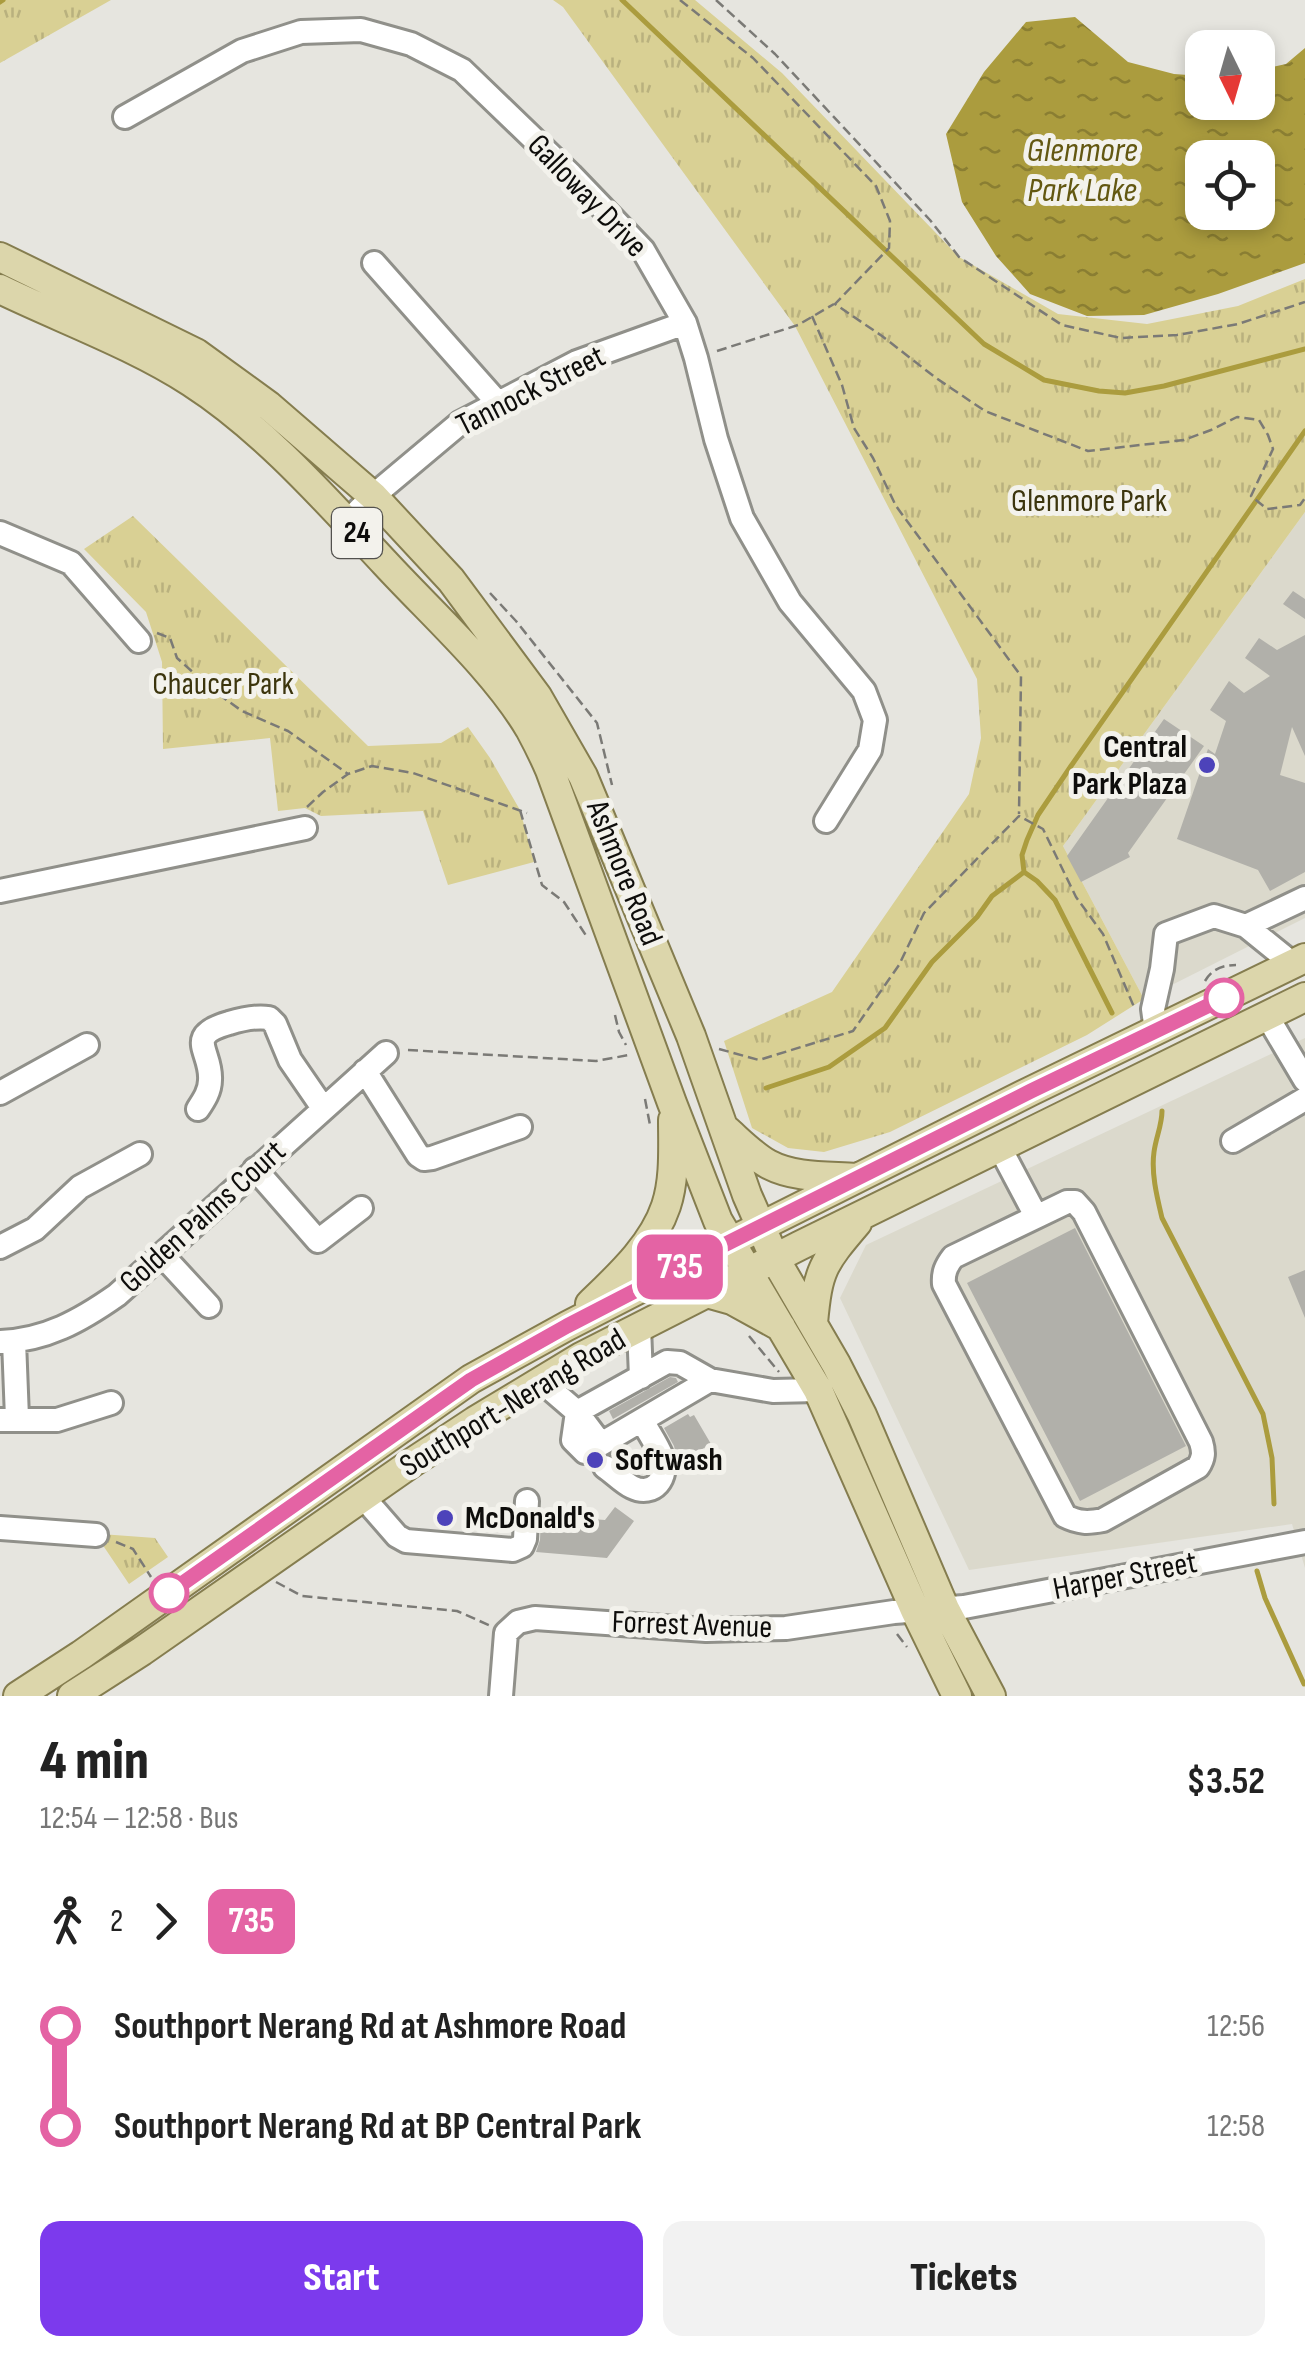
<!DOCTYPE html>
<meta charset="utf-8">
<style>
:root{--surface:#fff;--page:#f2f2f2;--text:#222;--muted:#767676;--accent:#7c3aed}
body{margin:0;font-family:"Sofia Sans Condensed",sans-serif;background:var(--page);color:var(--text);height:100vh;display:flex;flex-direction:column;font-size:38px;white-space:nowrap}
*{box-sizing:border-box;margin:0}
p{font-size:32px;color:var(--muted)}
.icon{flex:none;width:55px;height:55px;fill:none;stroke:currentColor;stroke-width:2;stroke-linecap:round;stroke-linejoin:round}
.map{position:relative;height:1696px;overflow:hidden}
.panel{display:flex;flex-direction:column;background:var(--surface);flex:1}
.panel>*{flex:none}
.badge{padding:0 20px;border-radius:15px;font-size:35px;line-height:65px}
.needle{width:65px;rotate:175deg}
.controls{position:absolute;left:1185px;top:30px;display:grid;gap:20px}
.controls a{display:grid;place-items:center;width:90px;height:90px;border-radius:20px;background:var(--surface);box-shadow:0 5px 15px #0003;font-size:50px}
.map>.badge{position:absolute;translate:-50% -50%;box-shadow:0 0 0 5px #fff}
.legs{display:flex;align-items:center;gap:15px;height:110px;padding:0 40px;font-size:32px}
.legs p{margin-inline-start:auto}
.headline{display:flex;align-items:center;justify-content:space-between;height:170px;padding:0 40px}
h1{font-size:55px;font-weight:800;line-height:75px}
.primary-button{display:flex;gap:20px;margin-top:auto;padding:20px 40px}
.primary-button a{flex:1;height:115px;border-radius:20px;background:var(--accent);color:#fff;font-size:40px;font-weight:800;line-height:115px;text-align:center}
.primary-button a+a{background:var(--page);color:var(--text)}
ul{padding:0 40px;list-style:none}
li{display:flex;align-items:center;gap:35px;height:100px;font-size:38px}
li i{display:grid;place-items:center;width:15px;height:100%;margin:0 12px;background:currentColor}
li i::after{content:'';width:25px;height:25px;margin:-12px;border:8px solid;border-radius:50%;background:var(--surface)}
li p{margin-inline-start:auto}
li:first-child i{background:linear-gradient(#0000 50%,currentColor 0)}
li:last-child i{background:linear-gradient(currentColor 50%,#0000 0)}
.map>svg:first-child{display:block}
.built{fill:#dbd9cc}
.park{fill:url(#park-tufts)}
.water{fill:url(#water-ripples);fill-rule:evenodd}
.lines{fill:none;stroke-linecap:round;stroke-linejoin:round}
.stream{stroke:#ab9c3e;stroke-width:5}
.building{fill:#b1b0aa}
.minor-casing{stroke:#90908a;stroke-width:28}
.major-casing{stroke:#857d4f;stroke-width:32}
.path{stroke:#7b7a76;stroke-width:2.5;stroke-dasharray:10 5;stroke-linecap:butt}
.minor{stroke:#fff;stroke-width:22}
.major{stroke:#dcd6ab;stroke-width:28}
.line-1-casing{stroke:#fff;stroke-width:22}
.line-1{stroke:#e463a4;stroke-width:15}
.poi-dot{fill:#4d43ba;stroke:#f3f2ec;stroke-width:4}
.stop-1-dot{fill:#fff;stroke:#e463a4;stroke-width:5}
.labels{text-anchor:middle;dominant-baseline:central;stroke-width:10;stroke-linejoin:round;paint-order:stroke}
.shield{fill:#f3f2ec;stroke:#53524e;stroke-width:2.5}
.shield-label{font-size:30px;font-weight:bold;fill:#0e0d0b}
.street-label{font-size:32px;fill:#0e0d0b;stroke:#f3f2ec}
.park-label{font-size:32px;fill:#3c350d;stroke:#f3f2ec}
.poi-label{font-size:32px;font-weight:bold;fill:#0e0d0b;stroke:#f3f2ec;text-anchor:start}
.water-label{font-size:35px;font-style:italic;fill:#635812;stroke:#f3f2ec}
</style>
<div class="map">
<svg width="1305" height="1696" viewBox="0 0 1305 1696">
<defs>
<pattern id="park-tufts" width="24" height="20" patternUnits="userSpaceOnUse" patternTransform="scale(2.5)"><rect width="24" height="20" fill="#d9d094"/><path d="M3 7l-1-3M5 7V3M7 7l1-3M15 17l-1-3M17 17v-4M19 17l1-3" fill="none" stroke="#b9b17e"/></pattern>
<pattern id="water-ripples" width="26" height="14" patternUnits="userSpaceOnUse" patternTransform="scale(2.5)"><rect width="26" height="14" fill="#ab9c3e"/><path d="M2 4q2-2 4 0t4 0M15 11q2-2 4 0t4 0" fill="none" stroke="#8a7e32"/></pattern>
</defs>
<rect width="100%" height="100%" fill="#e6e5df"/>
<path class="built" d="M1305,512V918L1144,999L1063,846Z
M1305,1038V1568L1292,1524L969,1570L840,1298L866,1245Z"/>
<path class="park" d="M0,0H111L0,63Z
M553,0H695L782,73L959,257L1058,314L1147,324L1238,306L1305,279V512L1063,846L1144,999L1087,1035L890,1132L824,1152L788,1148L752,1128L724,1041L832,992L969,794L981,738L977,679L795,326L563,7Z
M133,516L368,746L441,743L468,727L490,758L520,810L534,862L448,885L423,811L321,816L305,808L278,811L270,738L163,749L162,662L146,612L84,549Z
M101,1534L155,1538L168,1557L129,1584L100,1541Z"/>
<path class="water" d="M1075,17L1128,62L1174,74L1202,76V102H1258V70L1286,64L1305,48V263L1218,294L1144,315L1087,316L1030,294L996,256L962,202L946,134L984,72L1026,22ZM1202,158H1258V212H1202Z"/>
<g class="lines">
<path class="stream" d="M622,0L984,344L1044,380L1099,391L1125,393L1164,386L1305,349
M0,2L3,0
M1112,1013L1055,900L1037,881L1024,872L1022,855L1027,840L1038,815L1071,766L1305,431
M766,1088L829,1067L885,1028L932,962L977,917L992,896L1024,872
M1162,1111C1162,1125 1156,1137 1154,1152C1151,1173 1157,1197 1162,1218L1263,1414L1272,1458L1274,1504
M1257,1571L1265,1598L1304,1684"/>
</g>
<path class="building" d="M1293,591L1305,599V619L1283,604Z
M1305,635V756L1292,727L1280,775L1305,783V872L1270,891L1258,870L1177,839L1208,749L1215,754L1226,721L1210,710L1229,681L1244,693L1270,676L1245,658L1259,638L1277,650Z
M1164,719L1204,746L1128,853L1130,857L1081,882L1067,856Z
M1075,1228L1186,1446L1080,1501L967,1283Z
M1305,1270V1318L1288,1277Z
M670,1377L676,1378L678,1382L613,1419L609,1411Z
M688,1414L690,1417L694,1415L711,1444L678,1463L674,1446L664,1428Z
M615,1507L634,1521L607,1558L536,1552L540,1540L541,1515L605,1520Z"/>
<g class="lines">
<defs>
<path id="minor" d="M125,117L242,51L301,32L361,30L411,44L462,70L571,175L643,250L685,323L696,358L716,439L742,518L790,602L864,691L875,720L870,750L826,821
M374,263L498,403
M347,522L373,496L460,423L577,362L685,323
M0,533L71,563L139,641
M0,891L305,828
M1246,926L1305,898
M1267,1016L1305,1080
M1156,1031L1153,1009L1162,969L1166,934L1214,916L1246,926L1293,964
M365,1071L418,1155L424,1159L432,1158L520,1127
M0,1093L87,1045
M198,1109C204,1100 210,1091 210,1080C212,1051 183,1036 229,1023C242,1019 256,1016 269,1018L275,1024L290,1060L323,1108
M1233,1141L1305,1099
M1000,1148L1036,1216
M255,1169L318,1241L361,1208
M1067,1202H1075L1084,1212L1201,1442C1204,1452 1204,1458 1198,1467L1103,1520C1088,1523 1079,1523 1065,1516L944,1284C943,1273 946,1266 953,1257Z
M0,1247L35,1229L80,1187L140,1154
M162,1255L209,1306
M639,1327L641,1377
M14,1341L17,1418
M0,1342C46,1340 80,1321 117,1295L386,1053
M541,1381L577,1412L601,1444L710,1380L773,1391L818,1390
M0,1420H57L111,1403
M585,1452L573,1440L577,1412L667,1362L680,1363L710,1380
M605,1467C614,1473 622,1482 632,1487C654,1498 669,1477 662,1457C657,1444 648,1432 642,1420
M363,1497L397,1536L406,1541L513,1550L522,1546L525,1539L527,1501
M0,1528L96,1535
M501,1696L506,1633L518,1622L535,1618L706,1630L786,1628L894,1612L964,1607L1305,1542"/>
<path id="major" d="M0,257L196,353L269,406L373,496L451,580L537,696L583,776L691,1036L747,1195L775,1259L836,1364L862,1415L945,1609L991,1696
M0,289C62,319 134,345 191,382C264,429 327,501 385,563C432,614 495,670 530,729C537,742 544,756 550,770L672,1103L718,1221L818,1390L915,1610L957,1696
M724,1128C738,1140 752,1155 768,1164C794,1178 827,1176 856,1178
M707,1293L732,1300L781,1327
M590,1304C619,1276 653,1245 666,1206C675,1179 673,1148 673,1120
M813,1323C818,1270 822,1264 857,1223
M18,1696L81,1655L471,1379L567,1326L730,1242L1031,1091L1305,958
M72,1696L142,1651L413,1462L475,1421L581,1357L799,1246L1305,997"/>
</defs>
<use href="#minor" class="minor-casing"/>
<use href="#major" class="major-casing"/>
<path class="path" d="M680,0L753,58L876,186L890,221L889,248L835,304L882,336L936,378L985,411L1088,451L1184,440L1211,430L1237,417L1259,420L1268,435L1273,449L1251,496L1267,509L1300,505L1305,498
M716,0L775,54L930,220L959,257L1062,325L1121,338L1177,335L1238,324L1305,302
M812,316L842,385L854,428L873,458L896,506L1021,676L1019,814
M717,351L798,325L834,304
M490,593L516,621L597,723L612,785
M157,633L170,638L177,658L214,691L242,711L288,731L348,774
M307,807L323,792L348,774L372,766L413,773L527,813
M520,810L542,885L564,902L587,937
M1205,981C1212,969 1223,965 1236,965
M615,1015L619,1032L626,1045
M719,1049L759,1060L853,1031L899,965L924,913L1019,816L1043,829L1076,897L1103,934L1134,1007
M408,1050L596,1061L629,1055
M645,1099L650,1125
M749,1336L779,1372
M116,1542L133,1549L151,1577
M276,1582L302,1596L457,1611L491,1626
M897,1634L907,1647"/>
<use href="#minor" class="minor"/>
<use href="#major" class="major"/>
</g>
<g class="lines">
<defs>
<path id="line-1" d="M169,1593L471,1380L567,1326L712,1251L1031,1091L1224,998"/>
</defs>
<use href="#line-1" class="line-1-casing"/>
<use href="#line-1" class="line-1"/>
</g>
<g class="poi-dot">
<circle cx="1207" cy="765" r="10"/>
<circle cx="595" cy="1460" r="10"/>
<circle cx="445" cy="1518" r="10"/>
</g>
<g class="stop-1-dot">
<circle cx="1224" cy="998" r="18"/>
<circle cx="169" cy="1593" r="18"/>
</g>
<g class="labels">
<rect class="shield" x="332" y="508" width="50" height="50" rx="8"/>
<g class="shield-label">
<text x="357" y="533">24</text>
</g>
<g class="street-label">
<text transform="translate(587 196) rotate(46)">Galloway Drive</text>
<text transform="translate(531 391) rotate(-27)">Tannock Street</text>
<text transform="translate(624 873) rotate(68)">Ashmore Road</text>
<text transform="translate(203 1217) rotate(-42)">Golden Palms Court</text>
<text transform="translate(513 1403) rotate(-31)">Southport-Nerang Road</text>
<text transform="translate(1125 1576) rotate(-11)">Harper Street</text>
<text transform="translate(692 1625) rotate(2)">Forrest Avenue</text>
</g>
<g class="park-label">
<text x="1089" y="501">Glenmore Park</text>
<text x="223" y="684">Chaucer Park</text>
</g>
<g class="poi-label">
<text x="1187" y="747" text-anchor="end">Central<tspan x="1187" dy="37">Park Plaza</tspan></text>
<text x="615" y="1460">Softwash</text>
<text x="465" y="1518">McDonald's</text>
</g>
<g class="water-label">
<text x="1082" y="150">Glenmore<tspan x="1082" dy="40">Park Lake</tspan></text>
</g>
</g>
</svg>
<div class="controls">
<a><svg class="needle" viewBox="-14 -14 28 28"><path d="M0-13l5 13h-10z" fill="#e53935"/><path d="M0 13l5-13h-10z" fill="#767676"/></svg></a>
<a><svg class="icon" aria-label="locate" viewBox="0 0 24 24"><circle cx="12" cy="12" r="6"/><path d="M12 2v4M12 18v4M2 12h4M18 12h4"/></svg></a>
</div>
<b class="badge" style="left:680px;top:1267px;background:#e463a4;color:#fff">735</b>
</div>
<section class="panel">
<div class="headline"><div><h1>4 min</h1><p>12:54 – 12:58 · Bus</p></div><b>$3.52</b></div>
<div class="legs"><svg class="icon" aria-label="walk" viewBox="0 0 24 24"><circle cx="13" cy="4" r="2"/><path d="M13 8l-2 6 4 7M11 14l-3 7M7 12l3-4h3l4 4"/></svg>2<svg class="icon" aria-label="forward" viewBox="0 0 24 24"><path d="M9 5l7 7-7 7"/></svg><b class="badge" style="background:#e463a4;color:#fff">735</b></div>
<ul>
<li><i style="color:#e463a4"></i><b>Southport Nerang Rd at Ashmore Road</b><p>12:56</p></li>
<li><i style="color:#e463a4"></i><b>Southport Nerang Rd at BP Central Park</b><p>12:58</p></li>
</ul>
<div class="primary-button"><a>Start</a><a>Tickets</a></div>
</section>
